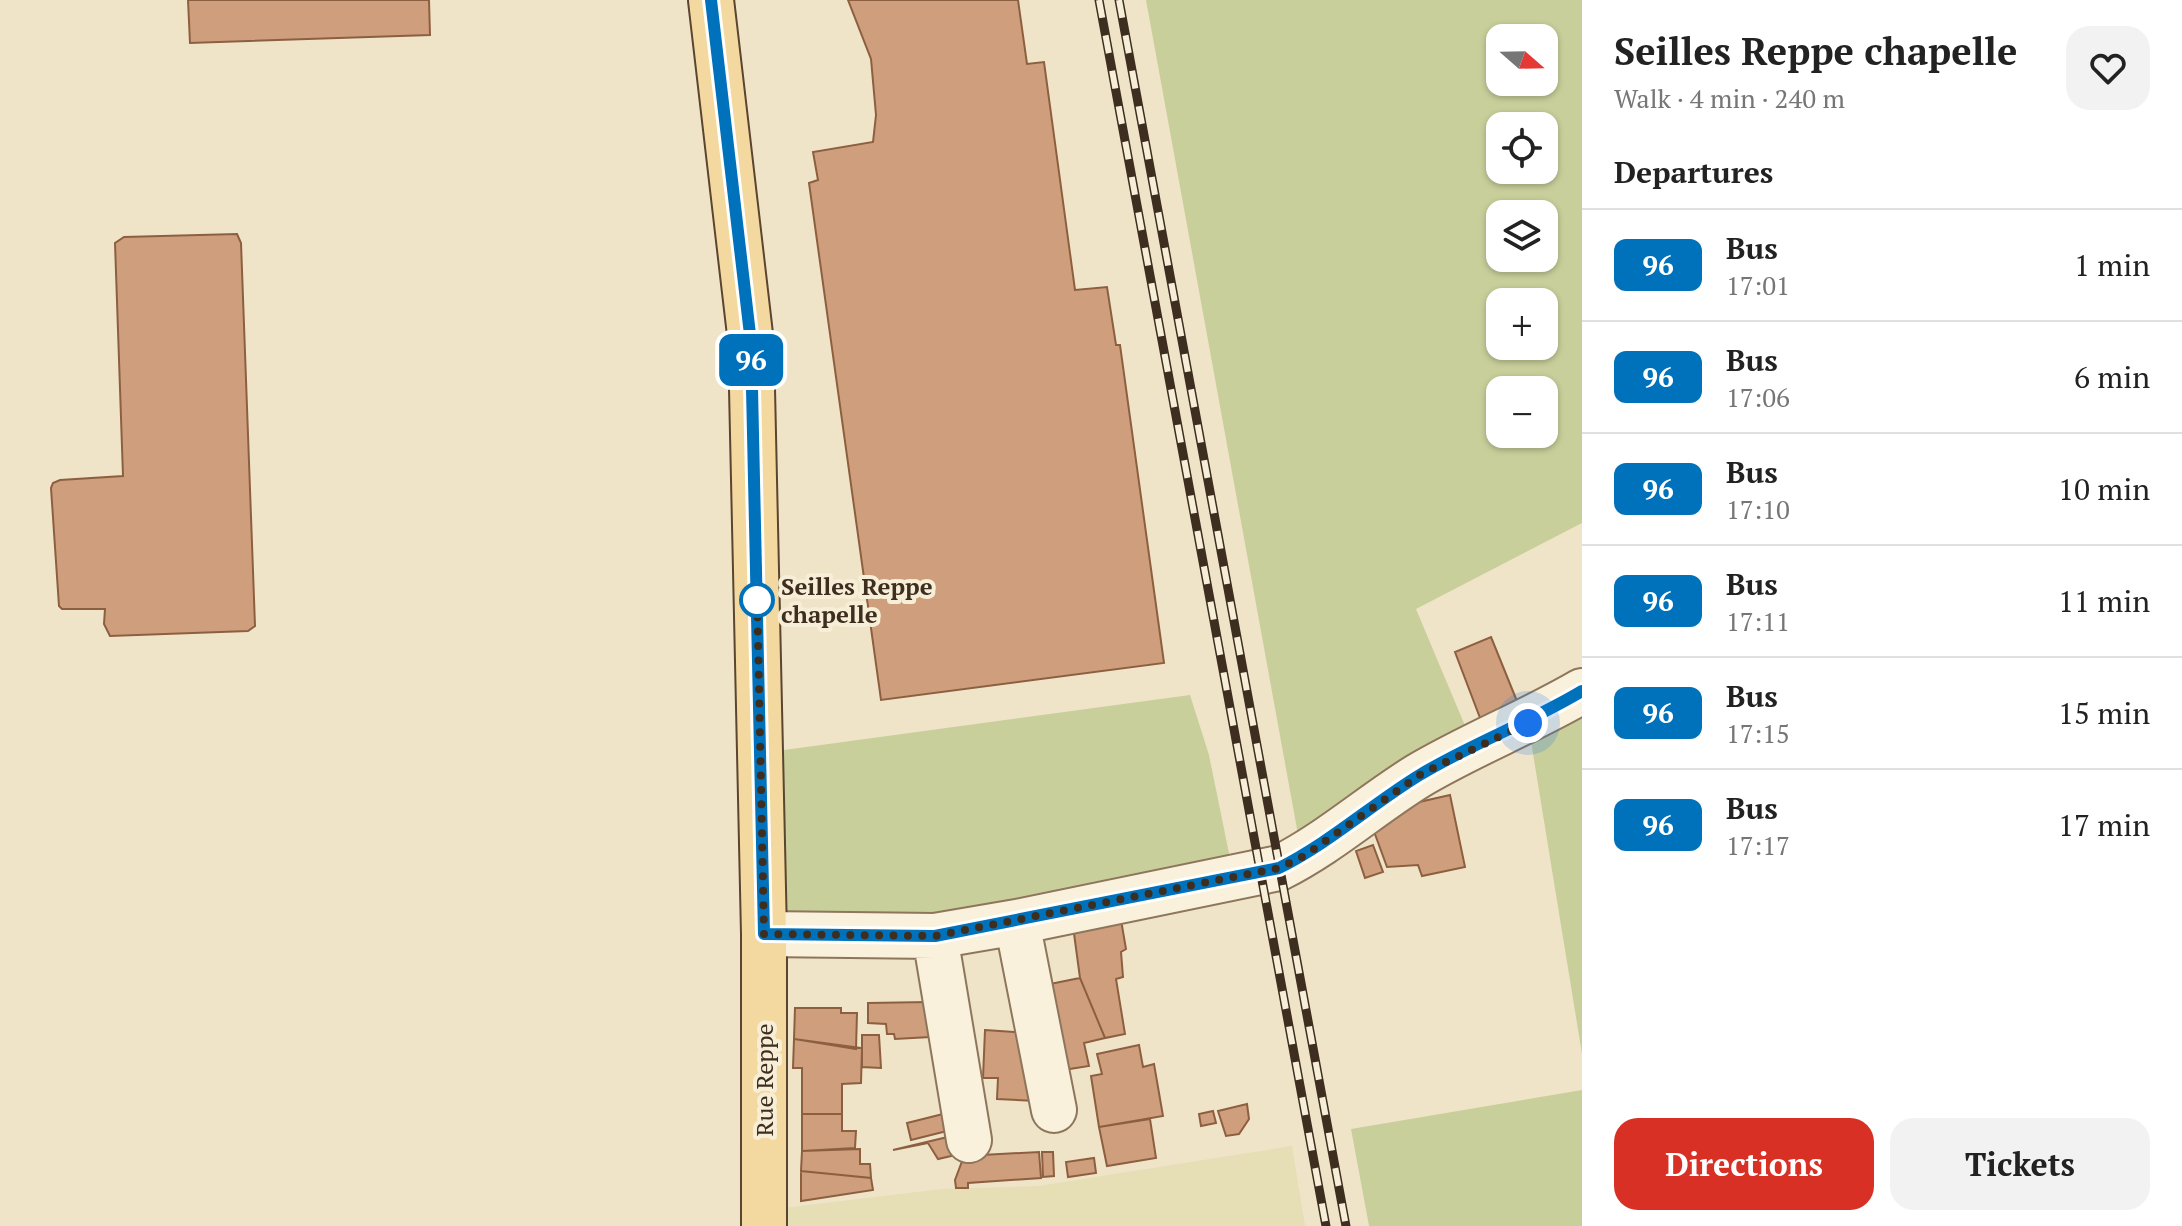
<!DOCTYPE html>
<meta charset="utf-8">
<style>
:root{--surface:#fff;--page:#f2f2f2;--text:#222;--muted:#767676;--line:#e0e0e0;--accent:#d93025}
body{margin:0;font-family:"PT Serif",serif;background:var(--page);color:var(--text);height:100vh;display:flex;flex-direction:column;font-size:30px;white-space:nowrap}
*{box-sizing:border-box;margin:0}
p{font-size:26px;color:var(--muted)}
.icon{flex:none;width:44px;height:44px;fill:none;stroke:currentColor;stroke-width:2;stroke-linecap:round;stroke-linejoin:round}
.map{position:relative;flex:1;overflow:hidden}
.panel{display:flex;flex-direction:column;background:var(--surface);width:600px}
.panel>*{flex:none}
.badge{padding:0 16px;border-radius:12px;font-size:28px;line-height:52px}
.needle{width:52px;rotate:110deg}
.fabs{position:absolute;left:1486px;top:24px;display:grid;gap:16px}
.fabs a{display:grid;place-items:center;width:72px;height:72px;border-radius:16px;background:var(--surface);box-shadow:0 2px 6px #0004;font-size:40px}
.you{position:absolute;width:40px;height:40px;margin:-20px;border:6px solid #fff;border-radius:50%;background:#1a73e8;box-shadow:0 0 0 12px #1a73e833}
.map>.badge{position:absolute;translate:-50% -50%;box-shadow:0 0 0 4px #fff}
h2{padding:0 32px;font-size:30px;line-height:72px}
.round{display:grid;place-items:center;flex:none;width:84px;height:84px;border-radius:24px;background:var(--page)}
.headline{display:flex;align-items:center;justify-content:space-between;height:136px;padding:0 32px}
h1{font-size:38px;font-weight:700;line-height:60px}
.primary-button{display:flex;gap:16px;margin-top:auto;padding:16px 32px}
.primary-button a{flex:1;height:92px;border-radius:24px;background:var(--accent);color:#fff;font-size:32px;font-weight:700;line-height:92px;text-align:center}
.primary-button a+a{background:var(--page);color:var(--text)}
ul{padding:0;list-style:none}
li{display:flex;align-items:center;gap:24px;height:112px;padding:0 32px;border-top:2px solid var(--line)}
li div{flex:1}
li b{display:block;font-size:30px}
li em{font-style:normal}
li .badge{min-width:88px;font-weight:700;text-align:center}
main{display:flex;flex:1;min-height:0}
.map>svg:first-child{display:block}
.farmland{fill:#e6deb5}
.green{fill:#c9cf9b;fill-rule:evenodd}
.building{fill:#cf9f7d;stroke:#8d5f41;stroke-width:2}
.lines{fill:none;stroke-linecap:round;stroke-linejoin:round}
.minor-casing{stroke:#8d765c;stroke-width:48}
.major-casing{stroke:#5b4430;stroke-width:48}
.minor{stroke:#faf1dc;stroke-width:44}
.major{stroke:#f3d9a0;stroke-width:44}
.rail-casing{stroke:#3d2e20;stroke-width:9}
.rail{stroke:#f7eed8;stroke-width:6;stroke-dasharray:18;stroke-linecap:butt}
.line-casing{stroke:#fff;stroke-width:18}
.line{stroke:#0072bc;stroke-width:12}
.walk{stroke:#3d2e20;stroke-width:8;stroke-dasharray:0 14.4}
.stop-dot{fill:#fff;stroke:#0072bc;stroke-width:4}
.labels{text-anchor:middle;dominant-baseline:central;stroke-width:8;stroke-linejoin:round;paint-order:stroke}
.stop-label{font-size:24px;font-weight:bold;fill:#3d2e20;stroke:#f7eed8;text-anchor:start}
.street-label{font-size:24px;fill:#3d2e20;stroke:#f7eed8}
</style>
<main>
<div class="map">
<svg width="1582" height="1226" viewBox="0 0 1582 1226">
<rect width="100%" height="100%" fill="#f0e4c8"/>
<path class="farmland" d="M1292,1146L1305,1226H784L783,1208L942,1189L1038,1186Z"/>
<path class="green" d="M1146,0H1582V523L1416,609L1466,728L1299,840ZM1500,38H1544V82H1500ZM1500,126H1544V170H1500ZM1500,214H1544V258H1500ZM1500,302H1544V346H1500ZM1500,390H1544V434H1500Z
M1582,692V1054L1528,723Z
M1190,695L1209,755L1234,878L784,935V750Z
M1582,1090V1226H1369L1351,1129Z"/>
<path class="building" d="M188,0H429L430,35L190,43Z
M848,0H1018L1027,64L1044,62L1075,290L1107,287L1116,345H1120L1164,663L881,700L809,183L818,180L813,152L873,142L876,115L871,59Z
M237,234L241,243L255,626L248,631L110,636L104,624L105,609H62L59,606L51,488L53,483L60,480L123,476L115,243L124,237Z
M1491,637L1523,716L1485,731L1455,652Z
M1450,795L1465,867L1422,876L1418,865L1387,867L1372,826L1406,805Z
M1373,845L1383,872L1365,878L1356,851Z
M1121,920L1126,949L1121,952L1123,977L1116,979L1125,1034L1105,1038L1080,978L1073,926Z
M1080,978L1105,1038L1084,1043L1089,1066L1063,1070L1045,985Z
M928,1002L930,1037L895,1039L894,1034H887L886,1024L868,1023V1003Z
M795,1008H841V1013H857L856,1049L794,1039Z
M985,1030L1030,1033L1036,1101L997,1099L998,1078H983Z
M862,1035H879L881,1068L862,1067Z
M794,1039L862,1048L861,1083L842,1084V1114H802V1068H793Z
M1139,1045L1143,1067L1154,1064L1163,1116L1099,1127L1091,1076L1102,1074L1097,1054Z
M1247,1104L1249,1119L1239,1134L1226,1136L1218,1111Z
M1213,1111L1216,1123L1201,1126L1199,1114Z
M947,1113L951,1130L911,1140L907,1123Z
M802,1114H842V1131H856L855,1148L802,1151Z
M1150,1119L1156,1158L1107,1166L1099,1127Z
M956,1135L960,1154L938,1159L928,1143L893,1150Z
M860,1149V1164H870L871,1178L801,1171L802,1151Z
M1039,1152L1041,1178L968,1183V1188H956L955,1180L964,1156Z
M1042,1152H1053L1054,1176L1043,1177Z
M1094,1158L1096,1173L1068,1177L1066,1162Z
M801,1171L871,1178L873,1190L801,1201Z"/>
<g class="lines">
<defs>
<path id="minor" d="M1017,922L1054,1110
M764,934L935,936L1017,922L1279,868C1329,843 1371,805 1418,776C1470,745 1529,722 1582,691
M935,936L969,1140"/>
<path id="major" d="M711,0L751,343L764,934V1226"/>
</defs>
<use href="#minor" class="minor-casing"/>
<use href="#major" class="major-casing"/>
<use href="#minor" class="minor"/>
<use href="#major" class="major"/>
<defs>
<path id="rail" d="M1099,0L1326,1226
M1119,0L1346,1226"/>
</defs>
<use href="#rail" class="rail-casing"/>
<use href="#rail" class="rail"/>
</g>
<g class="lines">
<defs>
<path id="line" d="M711,0L751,343L764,934L935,936L1279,868C1329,843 1371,805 1418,776C1470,744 1529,723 1582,691"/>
</defs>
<use href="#line" class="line-casing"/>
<use href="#line" class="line"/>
<path class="walk" d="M757,600V587L764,934L935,936L1279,868L1304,856L1421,774L1528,723"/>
</g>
<circle class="stop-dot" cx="757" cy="600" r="16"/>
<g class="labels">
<g class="stop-label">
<text x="781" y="586">Seilles Reppe<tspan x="781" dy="28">chapelle</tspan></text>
</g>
<g class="street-label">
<text transform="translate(764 1080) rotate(-90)">Rue Reppe</text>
</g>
</g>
</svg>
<div class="fabs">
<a><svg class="needle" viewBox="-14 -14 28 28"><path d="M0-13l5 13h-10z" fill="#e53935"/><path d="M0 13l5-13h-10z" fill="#767676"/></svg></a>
<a><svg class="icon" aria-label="locate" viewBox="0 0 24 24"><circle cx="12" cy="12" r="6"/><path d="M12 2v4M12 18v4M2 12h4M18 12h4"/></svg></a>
<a><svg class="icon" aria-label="layers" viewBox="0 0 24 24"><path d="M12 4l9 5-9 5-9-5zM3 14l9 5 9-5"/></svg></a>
<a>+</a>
<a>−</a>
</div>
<div class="you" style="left:1528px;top:723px"></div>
<b class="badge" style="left:751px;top:360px;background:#0072bc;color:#fff">96</b>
</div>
<section class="panel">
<div class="headline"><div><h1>Seilles Reppe chapelle</h1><p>Walk · 4 min · 240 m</p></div><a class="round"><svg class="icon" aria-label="heart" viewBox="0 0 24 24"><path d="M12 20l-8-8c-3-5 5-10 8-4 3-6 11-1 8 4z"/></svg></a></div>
<h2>Departures</h2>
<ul>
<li><span class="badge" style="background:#0072bc;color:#fff">96</span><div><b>Bus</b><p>17:01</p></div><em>1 min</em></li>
<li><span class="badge" style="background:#0072bc;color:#fff">96</span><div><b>Bus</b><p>17:06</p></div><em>6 min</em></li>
<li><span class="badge" style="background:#0072bc;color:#fff">96</span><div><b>Bus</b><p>17:10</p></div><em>10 min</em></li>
<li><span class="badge" style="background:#0072bc;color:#fff">96</span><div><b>Bus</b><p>17:11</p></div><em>11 min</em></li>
<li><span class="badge" style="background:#0072bc;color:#fff">96</span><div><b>Bus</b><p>17:15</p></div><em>15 min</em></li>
<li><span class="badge" style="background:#0072bc;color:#fff">96</span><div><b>Bus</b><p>17:17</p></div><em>17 min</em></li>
</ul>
<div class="primary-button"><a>Directions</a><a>Tickets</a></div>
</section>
</main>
